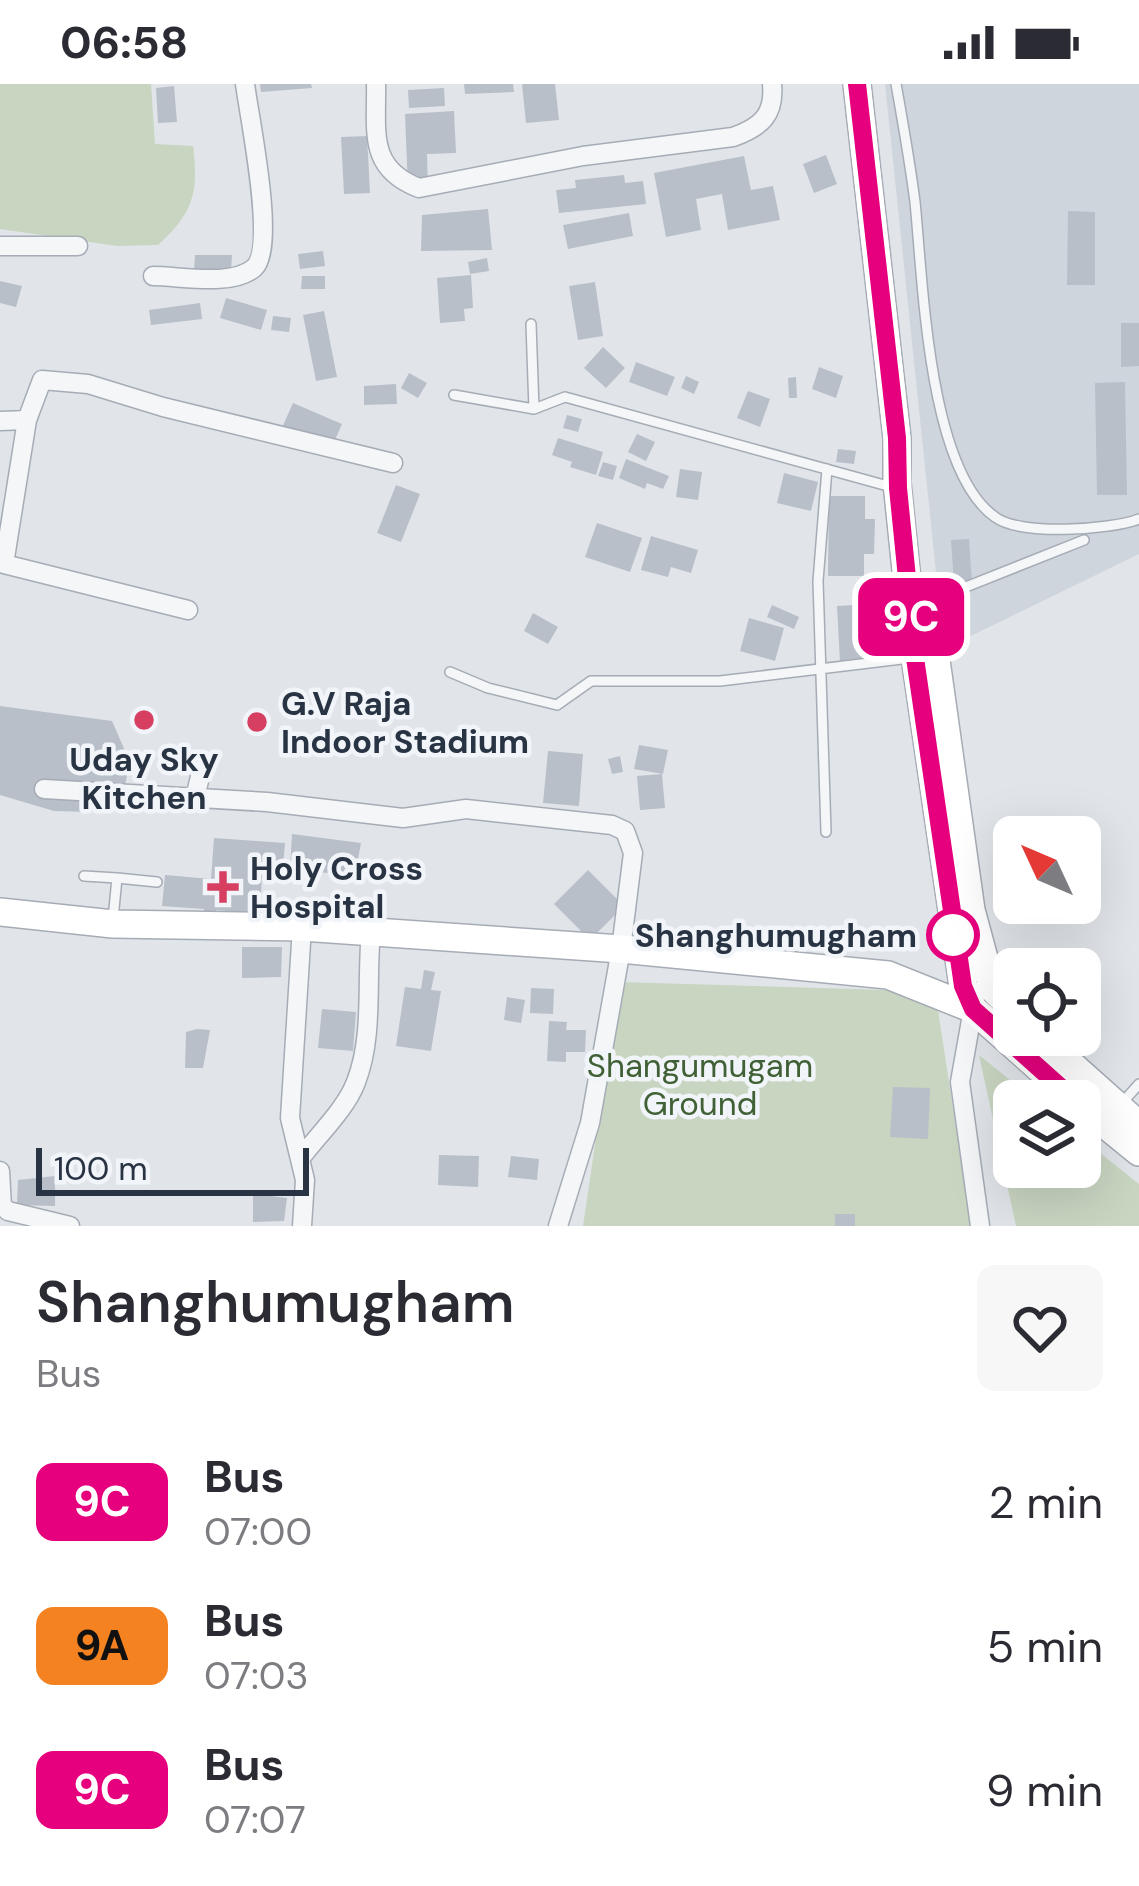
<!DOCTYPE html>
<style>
:root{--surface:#fff;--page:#f7f7f7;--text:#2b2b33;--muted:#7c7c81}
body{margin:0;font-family:"DM Sans",sans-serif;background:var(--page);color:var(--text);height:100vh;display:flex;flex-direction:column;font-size:45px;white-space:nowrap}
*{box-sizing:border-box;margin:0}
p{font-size:39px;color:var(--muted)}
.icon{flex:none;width:66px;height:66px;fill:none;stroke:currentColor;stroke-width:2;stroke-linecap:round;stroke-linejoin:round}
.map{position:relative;height:1142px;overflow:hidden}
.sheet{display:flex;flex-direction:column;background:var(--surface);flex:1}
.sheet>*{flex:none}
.badge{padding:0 24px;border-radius:18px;font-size:42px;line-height:78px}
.needle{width:78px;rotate:314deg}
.buttons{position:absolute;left:993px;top:732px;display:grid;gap:24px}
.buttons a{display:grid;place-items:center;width:108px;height:108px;border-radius:18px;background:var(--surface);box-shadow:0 12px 48px #0002;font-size:60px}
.scale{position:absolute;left:36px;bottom:30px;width:273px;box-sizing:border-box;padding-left:12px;border:6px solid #283443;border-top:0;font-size:33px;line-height:42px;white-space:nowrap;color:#283443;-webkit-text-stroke:9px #f1f4f8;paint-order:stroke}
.map>.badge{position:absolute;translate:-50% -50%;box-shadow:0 0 0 6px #fff}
.round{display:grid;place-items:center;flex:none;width:126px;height:126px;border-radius:18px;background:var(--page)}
.overview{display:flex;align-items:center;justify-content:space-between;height:204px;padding:0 36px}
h1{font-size:57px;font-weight:600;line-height:90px}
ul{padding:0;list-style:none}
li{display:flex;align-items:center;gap:36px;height:144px;padding:0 36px}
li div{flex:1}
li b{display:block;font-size:45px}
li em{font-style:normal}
li .badge{min-width:132px;font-weight:700;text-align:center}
.status{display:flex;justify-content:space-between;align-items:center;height:84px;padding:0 60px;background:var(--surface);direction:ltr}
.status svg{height:33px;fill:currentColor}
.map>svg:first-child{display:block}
.built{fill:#cfd5dc}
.green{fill:#c8d5c1}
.building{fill:#b8bfc8}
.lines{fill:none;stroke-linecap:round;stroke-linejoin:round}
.lane-casing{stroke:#a6acb5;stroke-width:12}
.street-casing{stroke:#a6acb5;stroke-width:21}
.secondary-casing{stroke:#a6acb5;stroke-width:30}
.lane{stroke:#f4f6f8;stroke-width:9}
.street{stroke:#f4f6f8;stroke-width:18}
.secondary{stroke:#fff;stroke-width:27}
.line-casing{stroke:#fff;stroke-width:27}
.line{stroke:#e6007e;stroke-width:18}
.poi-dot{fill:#d63f62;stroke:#f1f4f8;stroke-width:4.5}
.stop-dot{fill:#fff;stroke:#e6007e;stroke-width:6}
.labels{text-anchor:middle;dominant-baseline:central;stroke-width:9;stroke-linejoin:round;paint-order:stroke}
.poi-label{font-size:33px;font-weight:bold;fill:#283443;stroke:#f1f4f8;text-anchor:start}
.stop-label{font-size:33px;font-weight:bold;fill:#283443;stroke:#f1f4f8;text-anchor:end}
.park-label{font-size:33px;fill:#406035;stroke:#f1f4f8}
</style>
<div class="status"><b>06:58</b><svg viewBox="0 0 49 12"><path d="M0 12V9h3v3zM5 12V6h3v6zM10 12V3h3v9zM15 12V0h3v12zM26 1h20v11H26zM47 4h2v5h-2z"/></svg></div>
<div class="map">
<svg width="1139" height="1142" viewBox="0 0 1139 1142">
<rect width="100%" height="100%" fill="#e1e5ea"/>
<path class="built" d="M885,0H1139V470L944,565Z"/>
<path class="green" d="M0,0H151L155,60L193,62C199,109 193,129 158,161L117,162L0,145Z
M619,898L919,907L938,926L971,1142H583Z
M979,971L1036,1017H1014V1083H1080V1053L1139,1100V1142H1016Z"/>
<path class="building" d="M260,0H311L312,4L261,8Z
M464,0H513L514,8L465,10Z
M522,0H555L559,36L526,39Z
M174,2L177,38L158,39L156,4Z
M444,4L445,22L409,24L408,6Z
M454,27L456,69L427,70L428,105L408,106L405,30Z
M367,52L370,109L344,110L341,53Z
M826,71L837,100L814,109L803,80Z
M744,72L751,106L773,102L780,136L728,146L722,110L696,115L701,146L666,153L654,89Z
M624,91L625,99L643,97L646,120L559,129L556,106L576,104L575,96Z
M488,125L492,166L421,167L422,131Z
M1068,127L1095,128V201H1067Z
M629,129L633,152L568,165L563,141Z
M323,167L325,182L300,185L298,170Z
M195,171H232L231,188L194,187Z
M487,174L489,187L470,190L468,178Z
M471,191L473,224L464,225L465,237L440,239L437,194Z
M302,192H325V205H301Z
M0,197L22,202L16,223L0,219Z
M595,198L603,252L578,256L569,202Z
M226,214L267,226L261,246L220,234Z
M200,219L202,235L151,241L149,226Z
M324,227L337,293L316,297L303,231Z
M273,232L291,234L289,248L271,246Z
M1121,239H1139V282L1121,283Z
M603,263L625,284L606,304L584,284Z
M636,278L675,293L667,312L629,298Z
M819,283L843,292L836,314L812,305Z
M409,289L427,299L418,314L401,304Z
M686,292L699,298L694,310L681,304Z
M796,293L797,314H789L788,294Z
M1125,298L1127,411H1097L1095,299Z
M396,300L397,320L364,321V302Z
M748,307L770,315L760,343L737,334Z
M293,319L342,340L330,367L281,346Z
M567,331L582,335L578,348L563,344Z
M637,350L655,358L646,377L628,368Z
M558,354L603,368L596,391L570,383L572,378L552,371Z
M838,365L856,367L854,380L836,378Z
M626,375L669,392L663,405L647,399L645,405L619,394Z
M603,378L617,382L613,396L598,392Z
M680,385L702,388L698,416L676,413Z
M784,389L818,398L811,427L777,419Z
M396,401L420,410L401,458L377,449Z
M829,412H865V435H875L874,470H864V492H828Z
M597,439L642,454L630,488L585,473Z
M651,452L698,466L691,489L671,483L668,493L641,486Z
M969,455L972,499L954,500L951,456Z
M871,520L873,576L840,578L837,522Z
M772,521L799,533L794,545L767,533Z
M533,529L558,543L548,560L524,547Z
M749,534L784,544L775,577L740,567Z
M0,622L112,637L130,678L121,720L89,728L54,727L0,711Z
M639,661L668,666L663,690L634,685Z
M548,667L583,670L579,722L543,719Z
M620,672L623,688L612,690L608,675Z
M662,690L665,724L640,726L637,692Z
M292,750L361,759L355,791L290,786Z
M214,754L285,759L282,794L262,792L261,809L251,808L249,829L216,826V833L203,832L204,825L162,822L165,791L211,795Z
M588,786L624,822L590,856L554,820Z
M242,863H282L281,893L242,894Z
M424,886L435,888L431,906L441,907L431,967L396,962L405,903L421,905Z
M531,904L554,905L553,930L530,929Z
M507,913L525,916L521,939L504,936Z
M322,925L356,928L353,967L318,964Z
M549,937L567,938L566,946H586L585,968H566V978L547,977Z
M197,945L210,946L203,984H185L186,948Z
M893,1003L930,1004L928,1055L890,1053Z
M439,1071L479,1072L478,1103L438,1101Z
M511,1072L539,1075L537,1096L508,1093Z
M55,1092V1122L17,1121L18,1096Z
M253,1110L287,1114L284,1137L253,1138Z
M835,1130H855V1142H835Z"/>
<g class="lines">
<defs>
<path id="lane" d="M896,0C903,39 910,79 915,118C923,197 928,386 995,433C1020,452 1110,446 1139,435
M531,240L534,325
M454,311L534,325L565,313L895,404
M933,516L1084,456
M450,588L488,604L557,621L591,597H720L910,574
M826,748L818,497L827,385
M84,792L117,794L113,835
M117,794L157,798
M1121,1020L1139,1000"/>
<path id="street" d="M376,0C377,47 367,84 419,104L583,72L733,53C761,43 775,31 772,0
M0,162H78
M153,192C181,192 231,203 254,184C277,164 249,32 245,0
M27,336L4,480L188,526
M0,337L27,336L42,296L88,300L163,323L393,379
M44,705L267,718L403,734L466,725L612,741L625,747L633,769L621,865L590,1039L558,1142
M195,713L202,685
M302,843L290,1034L305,1096L302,1142
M973,925L960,998L980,1142
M300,1075C317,1052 346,1025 356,998C374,952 366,897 371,848
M0,1087L2,1122L8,1127L70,1142"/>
<path id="secondary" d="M857,0L897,354V399L915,573L963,902L973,925L1076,1017
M928,519L971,826L992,904L1014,926
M0,828L113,840L302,843L621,865L888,891L973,925
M1038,951L1139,1041
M1080,1020L1139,1068"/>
</defs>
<use href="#lane" class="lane-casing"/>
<use href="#street" class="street-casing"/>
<use href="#secondary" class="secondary-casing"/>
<use href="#lane" class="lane"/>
<use href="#street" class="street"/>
<use href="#secondary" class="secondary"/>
</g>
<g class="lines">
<defs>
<path id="line" d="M857,0L897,354L898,404L915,574L963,902L973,925L1076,1017"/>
</defs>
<use href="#line" class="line-casing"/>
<use href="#line" class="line"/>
</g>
<g class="poi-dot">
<circle cx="144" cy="636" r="12"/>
<circle cx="257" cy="638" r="12"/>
<path d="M217 785h12v12h12v12h-12v12h-12v-12h-12v-12h12z"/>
</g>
<circle class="stop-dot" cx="953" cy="851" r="24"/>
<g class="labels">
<g class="poi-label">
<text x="281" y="619">G.V Raja<tspan x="281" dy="38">Indoor Stadium</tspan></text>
<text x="144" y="675" text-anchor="middle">Uday Sky<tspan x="144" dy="38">Kitchen</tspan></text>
<text x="250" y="784">Holy Cross<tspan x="250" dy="38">Hospital</tspan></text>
</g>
<g class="stop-label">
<text x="917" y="851">Shanghumugham</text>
</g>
<g class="park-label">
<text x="700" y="981">Shangumugam<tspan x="700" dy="38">Ground</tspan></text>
</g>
</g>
</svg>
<div class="buttons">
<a><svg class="needle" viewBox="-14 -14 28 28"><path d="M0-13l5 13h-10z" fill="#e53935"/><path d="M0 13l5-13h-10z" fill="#7c7c81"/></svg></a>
<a><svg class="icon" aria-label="locate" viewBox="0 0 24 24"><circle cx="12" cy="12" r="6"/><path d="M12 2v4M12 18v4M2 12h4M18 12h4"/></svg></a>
<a><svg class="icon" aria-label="layers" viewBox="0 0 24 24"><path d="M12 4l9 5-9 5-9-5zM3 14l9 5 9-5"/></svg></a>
</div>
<div class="scale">100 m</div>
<b class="badge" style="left:911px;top:533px;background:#e6007e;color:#fff">9C</b>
</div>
<section class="sheet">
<div class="overview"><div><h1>Shanghumugham</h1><p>Bus</p></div><a class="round"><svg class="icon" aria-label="heart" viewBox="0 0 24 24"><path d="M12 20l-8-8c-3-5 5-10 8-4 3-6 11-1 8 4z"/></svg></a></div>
<ul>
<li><span class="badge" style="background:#e6007e;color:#fff">9C</span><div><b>Bus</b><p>07:00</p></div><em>2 min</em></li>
<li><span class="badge" style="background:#f58220;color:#111">9A</span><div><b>Bus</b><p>07:03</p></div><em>5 min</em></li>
<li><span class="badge" style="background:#e6007e;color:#fff">9C</span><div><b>Bus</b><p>07:07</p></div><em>9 min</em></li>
</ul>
</section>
